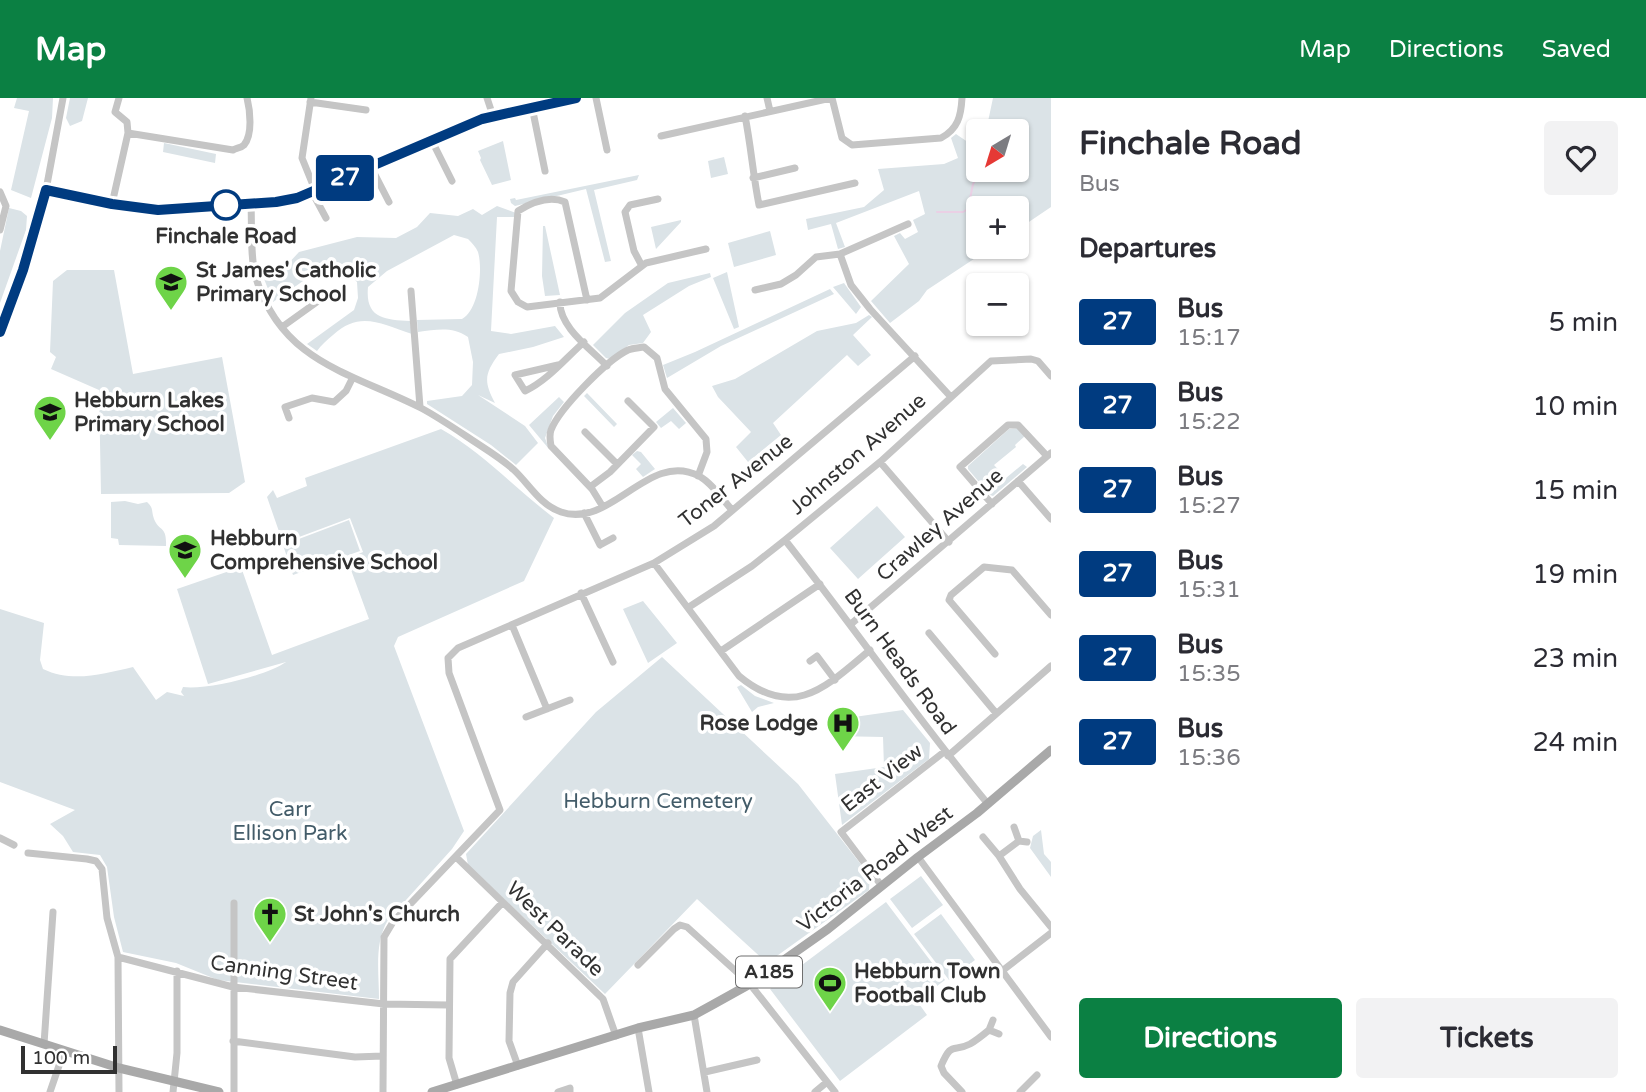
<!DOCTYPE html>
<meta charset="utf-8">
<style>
:root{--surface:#fff;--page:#f2f2f3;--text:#2b2b33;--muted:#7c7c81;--accent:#0b8043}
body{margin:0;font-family:"Varela Round",sans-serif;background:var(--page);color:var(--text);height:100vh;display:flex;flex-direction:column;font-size:26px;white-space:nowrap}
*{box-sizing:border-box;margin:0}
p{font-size:23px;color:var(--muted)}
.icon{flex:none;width:38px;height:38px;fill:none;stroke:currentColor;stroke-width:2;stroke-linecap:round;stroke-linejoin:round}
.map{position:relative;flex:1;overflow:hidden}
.drawer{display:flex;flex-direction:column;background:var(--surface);width:595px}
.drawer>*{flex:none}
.badge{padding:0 14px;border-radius:5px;font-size:24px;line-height:46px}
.needle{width:46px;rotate:218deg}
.tools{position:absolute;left:966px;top:21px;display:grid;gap:14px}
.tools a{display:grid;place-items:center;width:63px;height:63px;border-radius:7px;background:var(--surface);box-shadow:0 2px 5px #0004;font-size:35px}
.scale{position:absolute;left:21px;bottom:18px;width:96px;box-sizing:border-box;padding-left:7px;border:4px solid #313131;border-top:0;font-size:19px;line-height:24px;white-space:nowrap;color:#313131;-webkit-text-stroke:5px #fff;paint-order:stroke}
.map>.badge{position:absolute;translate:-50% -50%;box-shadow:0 0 0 4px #fff}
h2{padding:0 28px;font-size:26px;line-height:63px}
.round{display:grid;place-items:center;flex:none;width:74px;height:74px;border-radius:7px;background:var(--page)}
.summary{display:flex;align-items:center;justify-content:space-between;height:119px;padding:0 28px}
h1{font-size:33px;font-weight:800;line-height:52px}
.action{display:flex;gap:14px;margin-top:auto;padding:14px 28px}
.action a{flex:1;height:80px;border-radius:7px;background:var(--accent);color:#fff;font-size:28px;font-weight:800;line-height:80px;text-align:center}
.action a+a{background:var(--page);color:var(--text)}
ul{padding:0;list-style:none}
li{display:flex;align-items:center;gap:21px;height:84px;padding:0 28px}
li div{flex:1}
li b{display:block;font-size:26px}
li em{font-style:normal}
li .badge{min-width:77px;font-weight:700;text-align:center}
header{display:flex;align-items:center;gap:42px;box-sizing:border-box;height:98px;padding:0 35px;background:var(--accent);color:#fff}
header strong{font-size:33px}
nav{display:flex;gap:38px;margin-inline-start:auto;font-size:24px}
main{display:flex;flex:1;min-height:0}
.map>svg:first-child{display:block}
.green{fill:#dbe3e7}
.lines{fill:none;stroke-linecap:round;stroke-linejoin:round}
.stream{stroke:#ead0e5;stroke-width:2}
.minor{stroke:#c5c5c5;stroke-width:7}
.major{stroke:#a9a9a9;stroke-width:9}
.line-casing{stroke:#fff;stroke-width:16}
.line{stroke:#003b80;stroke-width:10}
.stop-dot{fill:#fff;stroke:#003b80;stroke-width:3.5}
.labels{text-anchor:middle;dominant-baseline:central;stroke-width:7;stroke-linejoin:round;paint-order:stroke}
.shield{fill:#fff;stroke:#6f6f6f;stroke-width:2}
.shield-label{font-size:19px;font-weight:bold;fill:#313131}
.stop-label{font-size:21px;font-weight:bold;fill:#313131;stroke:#fff}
.poi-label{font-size:21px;font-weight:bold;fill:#313131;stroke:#fff;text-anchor:start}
.street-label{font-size:21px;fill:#313131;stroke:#fff}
.park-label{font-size:21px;fill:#435c69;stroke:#fff}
</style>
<header>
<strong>Map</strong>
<nav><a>Map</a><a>Directions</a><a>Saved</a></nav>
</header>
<main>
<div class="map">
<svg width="1051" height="994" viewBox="0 0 1051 994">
<rect width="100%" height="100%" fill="#fff"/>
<path class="green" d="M17,0H53L52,20L31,100L11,92L29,13L14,10Z
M70,0H88L82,23L70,28L66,20Z
M993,0H1051V109L1017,132V110H978V149H992L927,192L919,203L890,225L871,203L909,166L894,138L900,135L905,141L918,134L913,122L925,116L919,93L836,125L845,149L838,151L831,126L808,132L806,121L864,109L884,92L878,71L944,66L958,60L951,40L956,36L978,51V72H1017V33H986Z
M503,43L511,82L492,87L480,62L481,60L478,53Z
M164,45L216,56L215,65L163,54Z
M724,59L728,76L711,80L708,63Z
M639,77L637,82L594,92L611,163L605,164L586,91L515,108L511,105L510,101L515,100L516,102Z
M497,108L516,115V119H497L491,233L511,236L555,228L564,239L533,249L499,256C485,275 483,283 495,305L478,297L525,328L538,345L516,367L491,347L427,306V303L462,298L472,287L473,264L468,239C451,228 437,232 418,234L417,222L462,221C479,212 483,171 478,154C476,149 472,145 468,141L454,137L387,173L368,189C365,220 384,222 410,223L412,236C381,226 360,212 333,237C327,242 321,247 317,253L307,246L354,212L358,200L357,184L342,169L326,167L273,204L261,173L278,172L286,168L299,154L357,139L396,140L417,129L430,115L458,118L473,111L482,117Z
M9,110L21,113L27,118L26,132L0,205V153Z
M681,122V124L656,151L651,129Z
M543,128H545L560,197L545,198L542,178Z
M770,133L776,157L734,169L728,145Z
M67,172H114L133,276L222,259L245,384L229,395L101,396L99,292L51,271L56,259L50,254L53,183Z
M727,174L739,229L734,231L713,180Z
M710,175L711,179L689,188L643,217L651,234L643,245L629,247L610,261L606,260L593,247L625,215L668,185Z
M844,185L861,209L856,216L833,189Z
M830,191L834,196L721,248L667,280L663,267L695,254Z
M869,217L872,219L853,237L871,257L858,268L847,257L773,325L781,337L748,364L736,349L751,334L718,299L712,288L735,281L817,233L856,225Z
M587,295L617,326L614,329L584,298Z
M559,299L564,304L553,318L545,340L549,351L529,327Z
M673,310L686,325L679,331L671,323L661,330L656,324Z
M1017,330L1025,338L1015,347L1016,349L994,367L1006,380L1023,366L1027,369L993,398L990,397L968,371V368L1009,331Z
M441,331C483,355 516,391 554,420L524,483L398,539L394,548L464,733L452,751L388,822C374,845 379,874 379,901L218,882L176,865L123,854L114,819L107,769L100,757L73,754L63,738L50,726L75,712L0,684V511L44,525L40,562L43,571C72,585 103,576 133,569L156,602L167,594L184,598L181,594L183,589C207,592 266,578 286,564L208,586L177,491L241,469L272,557L369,521L347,461L363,454L350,420L283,445L267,399L273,392L277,400L307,388L305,380Z
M637,353L641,354L655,371L643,379L636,371L641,366L632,357Z
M125,403L138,406L147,404C154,410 151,413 154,421C159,434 167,427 166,448L119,447L118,441L111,440V404Z
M877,408L905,439L858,481L830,450Z
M349,422L360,453L293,477L283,447Z
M643,503L677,545L648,565L623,511Z
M662,559L798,686L870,778L869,792L767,865L697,801L605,896L468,767L466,756L596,614Z
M741,587L755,598L774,605L758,609L752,614L737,589Z
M903,612L930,645L929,661L842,727L835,676L884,669L883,639L834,638L833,622Z
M1041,732L1044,756L1051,764V779L1030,750L1033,738Z
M921,778L943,807L912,830L890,801Z
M886,804L945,882L917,903L927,917L840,983L770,891Z
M941,816L975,862L949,882L914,836Z"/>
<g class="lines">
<path class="stream" d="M937,114H963L968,111L973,86L982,72"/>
<path class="minor" d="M311,0L302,60L315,92
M487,0L493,18
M596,0L607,52
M767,0L770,13
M832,0L842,40L852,47L941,40C958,31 961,18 962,0
M310,4L366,12
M532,9L545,73
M745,18C751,48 753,77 759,107L855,85
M128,35L233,52C236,50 241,50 244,47C253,36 250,12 247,0
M661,38L831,0
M432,43L452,83
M371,69L389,104
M753,80L795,70
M46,92L112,106L157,112L277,104L297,100L482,21L576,0
M0,94L6,108L0,132
M312,94L326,120
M112,106L128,35L127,24L115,14L119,0
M251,106C252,126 250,162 256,180C282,265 352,275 421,310C436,318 451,328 466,338C482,349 500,359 514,372C529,386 540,407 561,414C612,431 648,352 699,378C712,385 722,401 732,412
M840,156L851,187L870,211L950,298
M642,168L634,153L625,114L630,107L658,101
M755,192L781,186L796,177L816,159L840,156L908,126
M411,193L420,309
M587,202L565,104C549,97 531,105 518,113L511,193L518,204L527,209L600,200L646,165L706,151
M560,204C559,229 591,251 607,268
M282,229L328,196
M0,234L23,172L46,92L63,0
M558,267L515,277L525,293C547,283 566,260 584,244
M289,320L285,309L312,300L334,304L346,293L352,281
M585,334L617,366
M880,364L949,444
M1018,383L1051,421
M590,389L610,374L654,329L628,303
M992,406L960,369L1008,327H1018L1047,358
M603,409L592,391L551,348C550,342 549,337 551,332C559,311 607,262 628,252C633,250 638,250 644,249L657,260L665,291L706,341L707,354L698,378
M584,415L600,447L613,440
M785,442C854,529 917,621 988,706
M654,465L739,578C793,623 826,589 870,552
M581,495L613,564
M689,509L752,468L785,442L880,364L991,263L1031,261L1038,263L1051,278
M851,526L1051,355
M512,527L547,611
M929,535L996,615
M721,553L820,486
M995,556L949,502L951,497L984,469L1012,472L1051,517
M810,563L817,558L835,582
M526,619L570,602
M948,658L1051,568
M1014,729L1019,743L1027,744
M983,739L999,758L1020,791L1051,829
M0,740L14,747
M28,755L87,761L96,763L102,771L107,820L118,859L119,994
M999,758L1019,743
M456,759L603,901L616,938
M918,759L1051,939
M881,787L841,734L944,654
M118,859L233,889L384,906L448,907
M638,867L674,831L680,827L687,829L750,886L835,994
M1002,873L1051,835
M694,917L707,994
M638,930L649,994
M989,932L993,922
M233,943L355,959L383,958
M44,946L53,814
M518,968L509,943L510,895L513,884L548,845
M705,974L757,962
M457,987L449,960L450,861L502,805
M50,994L64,953
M173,994L177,955V873
M234,994V805
M383,994L384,839L393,824L500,712L449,575L448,560L458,550L654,465L714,428L915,258
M558,994L570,990V994
M815,994L827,984
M962,994L944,975L941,968C952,942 953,955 970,946C977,942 983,937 989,932L999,936
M1020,994L1037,977"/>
<path class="major" d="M0,932L119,970L219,994
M432,994L638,930L694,917L714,906L750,886L828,831L918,759L977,715L1051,652"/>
</g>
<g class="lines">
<defs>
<path id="line" d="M0,234L23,172L46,92L112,106L158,112L276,104L297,100L482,21L576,0"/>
</defs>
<use href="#line" class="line-casing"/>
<use href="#line" class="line"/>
</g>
<defs>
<symbol id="school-pin" viewBox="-11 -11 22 30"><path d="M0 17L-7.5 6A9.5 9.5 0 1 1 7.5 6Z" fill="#6ed448" stroke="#fff"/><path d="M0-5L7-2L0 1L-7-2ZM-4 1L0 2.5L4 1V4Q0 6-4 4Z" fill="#111"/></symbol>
<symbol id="hospital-pin" viewBox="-11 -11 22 30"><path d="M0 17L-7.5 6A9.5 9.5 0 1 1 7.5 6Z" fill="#6ed448" stroke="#fff"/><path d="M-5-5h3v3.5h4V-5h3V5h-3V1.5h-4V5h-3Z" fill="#111"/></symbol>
<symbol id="church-pin" viewBox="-11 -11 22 30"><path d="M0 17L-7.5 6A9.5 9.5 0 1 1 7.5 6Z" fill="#6ed448" stroke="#fff"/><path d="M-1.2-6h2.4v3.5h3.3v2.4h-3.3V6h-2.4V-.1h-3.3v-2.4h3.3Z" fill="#111"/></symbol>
<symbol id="stadium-pin" viewBox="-11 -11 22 30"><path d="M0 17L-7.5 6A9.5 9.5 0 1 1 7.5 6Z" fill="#6ed448" stroke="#fff"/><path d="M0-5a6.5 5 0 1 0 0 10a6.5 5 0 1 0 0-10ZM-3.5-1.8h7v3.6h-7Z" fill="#111"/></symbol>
</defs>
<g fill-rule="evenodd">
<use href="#school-pin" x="152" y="165" width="38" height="52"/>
<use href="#school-pin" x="31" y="295" width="38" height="52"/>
<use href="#school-pin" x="166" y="433" width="38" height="52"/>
<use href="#hospital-pin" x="824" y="606" width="38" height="52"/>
<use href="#church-pin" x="251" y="797" width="38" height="52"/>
<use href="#stadium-pin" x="811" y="866" width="38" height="52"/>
</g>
<circle class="stop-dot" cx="226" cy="107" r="14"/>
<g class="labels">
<rect class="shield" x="736" y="858.5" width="66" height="31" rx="5"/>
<g class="shield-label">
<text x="769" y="874">A185</text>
</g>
<g class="stop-label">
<text x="226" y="138">Finchale Road</text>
</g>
<g class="poi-label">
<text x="196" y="172">St James' Catholic<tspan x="196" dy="24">Primary School</tspan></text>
<text x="74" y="302">Hebburn Lakes<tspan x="74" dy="24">Primary School</tspan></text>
<text x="210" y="440">Hebburn<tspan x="210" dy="24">Comprehensive School</tspan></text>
<text x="818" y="625" text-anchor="end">Rose Lodge</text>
<text x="294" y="816">St John's Church</text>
<text x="854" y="873">Hebburn Town<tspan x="854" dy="24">Football Club</tspan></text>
</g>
<g class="street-label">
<text transform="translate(858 356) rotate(-41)">Johnston Avenue</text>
<text transform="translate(736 383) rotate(-38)">Toner Avenue</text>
<text transform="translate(940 427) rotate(-41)">Crawley Avenue</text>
<text transform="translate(900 564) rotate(54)">Burn Heads Road</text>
<text transform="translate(882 680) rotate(-38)">East View</text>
<text transform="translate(875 771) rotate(-38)">Victoria Road West</text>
<text transform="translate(555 831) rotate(44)">West Parade</text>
<text transform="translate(284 875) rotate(8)">Canning Street</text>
</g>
<g class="park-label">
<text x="658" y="703">Hebburn Cemetery</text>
<text x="290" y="711">Carr<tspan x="290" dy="24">Ellison Park</tspan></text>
</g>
</g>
</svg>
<div class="tools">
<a><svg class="needle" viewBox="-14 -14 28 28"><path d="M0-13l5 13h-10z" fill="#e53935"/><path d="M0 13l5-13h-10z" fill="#7c7c81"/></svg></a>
<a>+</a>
<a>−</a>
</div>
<div class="scale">100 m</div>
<b class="badge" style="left:345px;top:80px;background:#003b80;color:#fff">27</b>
</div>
<section class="drawer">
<div class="summary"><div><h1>Finchale Road</h1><p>Bus</p></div><a class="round"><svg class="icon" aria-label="heart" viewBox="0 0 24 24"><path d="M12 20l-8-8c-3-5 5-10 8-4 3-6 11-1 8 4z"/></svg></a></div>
<h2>Departures</h2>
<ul>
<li><span class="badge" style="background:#003b80;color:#fff">27</span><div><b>Bus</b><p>15:17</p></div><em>5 min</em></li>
<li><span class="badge" style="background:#003b80;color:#fff">27</span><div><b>Bus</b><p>15:22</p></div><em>10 min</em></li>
<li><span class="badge" style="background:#003b80;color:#fff">27</span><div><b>Bus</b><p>15:27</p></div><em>15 min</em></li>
<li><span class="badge" style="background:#003b80;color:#fff">27</span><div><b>Bus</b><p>15:31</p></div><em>19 min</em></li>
<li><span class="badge" style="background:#003b80;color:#fff">27</span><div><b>Bus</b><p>15:35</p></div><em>23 min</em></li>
<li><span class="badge" style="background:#003b80;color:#fff">27</span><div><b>Bus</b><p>15:36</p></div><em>24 min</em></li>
</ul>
<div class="action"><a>Directions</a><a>Tickets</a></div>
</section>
</main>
